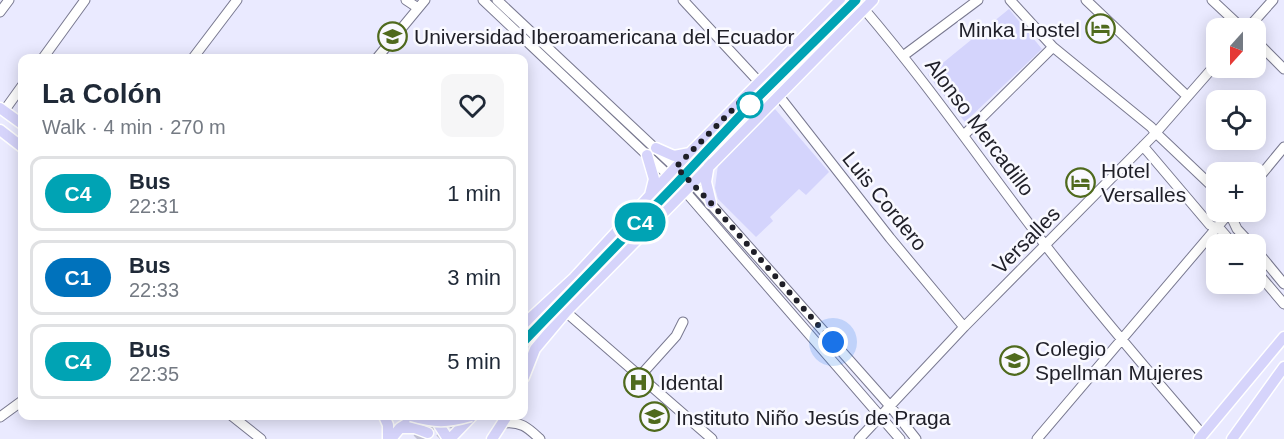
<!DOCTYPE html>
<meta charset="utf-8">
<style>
:root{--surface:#fff;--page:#f6f6f7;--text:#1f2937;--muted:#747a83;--line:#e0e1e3}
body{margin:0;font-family:Arial,sans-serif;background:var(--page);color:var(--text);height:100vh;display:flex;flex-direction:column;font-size:22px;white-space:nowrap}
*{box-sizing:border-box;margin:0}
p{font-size:20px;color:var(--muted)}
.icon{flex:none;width:33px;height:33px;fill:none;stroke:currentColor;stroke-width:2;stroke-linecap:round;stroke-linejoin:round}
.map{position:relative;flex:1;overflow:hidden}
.details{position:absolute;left:18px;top:54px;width:510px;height:366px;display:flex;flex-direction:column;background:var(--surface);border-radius:12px;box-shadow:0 3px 15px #0003}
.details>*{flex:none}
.badge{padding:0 12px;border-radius:20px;font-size:21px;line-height:39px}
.needle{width:39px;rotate:201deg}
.buttons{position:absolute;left:1206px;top:18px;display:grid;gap:12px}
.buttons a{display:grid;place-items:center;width:60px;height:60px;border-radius:12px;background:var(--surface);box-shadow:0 3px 15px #0003;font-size:30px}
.you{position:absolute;width:30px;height:30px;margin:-15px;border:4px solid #fff;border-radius:50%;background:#1a73e8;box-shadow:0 0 0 9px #1a73e833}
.map>.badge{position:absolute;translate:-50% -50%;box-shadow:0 0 0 3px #fff}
.round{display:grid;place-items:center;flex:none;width:63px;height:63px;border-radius:12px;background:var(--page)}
.head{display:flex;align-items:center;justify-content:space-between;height:102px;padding:0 24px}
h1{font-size:28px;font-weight:800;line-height:45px}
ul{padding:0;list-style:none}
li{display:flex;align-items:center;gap:18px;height:75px;margin:0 12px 9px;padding:0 12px;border:3px solid var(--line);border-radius:12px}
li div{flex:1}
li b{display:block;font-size:22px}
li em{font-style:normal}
li .badge{min-width:66px;font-weight:700;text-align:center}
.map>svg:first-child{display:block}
.green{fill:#d4d4fc}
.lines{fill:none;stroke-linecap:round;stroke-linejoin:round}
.major-tunnel{stroke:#c1c1d4;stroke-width:10;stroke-dasharray:10 5;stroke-linecap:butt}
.minor-casing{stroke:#797990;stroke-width:11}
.major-casing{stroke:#fff;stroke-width:13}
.minor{stroke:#fff;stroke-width:9}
.major{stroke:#d6d4fb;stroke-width:10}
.major-bridge-casing{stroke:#fff;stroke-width:13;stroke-linecap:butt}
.major-bridge{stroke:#d6d4fb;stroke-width:10}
.line-casing{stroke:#fff;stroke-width:14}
.line{stroke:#00a3b4;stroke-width:9}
.walk{stroke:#1f1f28;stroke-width:6;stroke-dasharray:0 10.8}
.stop-dot{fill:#fff;stroke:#00a3b4;stroke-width:3}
.labels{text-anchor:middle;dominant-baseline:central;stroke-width:5;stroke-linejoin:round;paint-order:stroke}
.poi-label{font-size:21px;fill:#1f1f28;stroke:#f9f9ff;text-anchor:start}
.street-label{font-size:21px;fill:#1f1f28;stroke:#f9f9ff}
</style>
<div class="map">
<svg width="1284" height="439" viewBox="0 0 1284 439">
<rect width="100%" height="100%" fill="#eaeaff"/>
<path class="green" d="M1009,9L1042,49L965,122L928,75Z
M775,109L829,172L806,195L799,189L770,217L773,221L756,237L718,199L715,188L718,165Z"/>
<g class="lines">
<path class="major-tunnel" d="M417,439L441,416
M440,439L462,416"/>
<defs>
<path id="minor" d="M406,0L418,8
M483,0L684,190L900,439
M497,0L693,184L890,406L916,439
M683,0L759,82
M1010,0L1053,47L1151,127L1156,133L1216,190
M1086,0L1187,96
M1212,0L1242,28
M864,9C929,85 985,167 1046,246C1096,311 1150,373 1203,435
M0,12L9,0
M1248,28L1273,0
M1256,41L1284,69
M903,56L978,0
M43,58L85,0
M193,58L237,0
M377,58L425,0
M779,96L890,238L964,327
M4,111L22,86
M964,135L1053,47
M1143,146L1210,225L1221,230L1233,244
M1256,181L1284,147
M1229,212L1237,229L1251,244
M1256,250L1284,284
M1256,271L1284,304
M566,312L712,439
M640,376L676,336L683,322
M232,416L261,439
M0,417L22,401
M504,423C521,421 528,428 540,439
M859,439L964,327L1153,136L1216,64
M1037,439L1230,212"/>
<path id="major" d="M0,108L22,124
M0,130L22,147
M656,148L674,156L690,153
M647,155L654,179L650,195
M709,164L706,182L711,203
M524,324L574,278L676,167L840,0
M524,377L535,349L566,312L873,0
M384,416L388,425V439
M440,416L439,425L448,439
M400,428H415L428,433
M391,439L400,428L419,416
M450,439L472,416
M492,439L507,416
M1199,439L1284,337
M1232,439L1284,367"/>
</defs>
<use href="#minor" class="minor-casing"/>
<use href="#major" class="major-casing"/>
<use href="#minor" class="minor"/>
<use href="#major" class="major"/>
<defs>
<path id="major-bridge" d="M411,416C435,423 447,423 471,416"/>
</defs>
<use href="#major-bridge" class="major-bridge-casing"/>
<use href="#major-bridge" class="major-bridge"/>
</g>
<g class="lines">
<defs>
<path id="line" d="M524,341L677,183L750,105L856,0"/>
</defs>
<use href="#line" class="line-casing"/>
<use href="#line" class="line"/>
<path class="walk" d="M750,105L747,95L676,167L711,203L833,342"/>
</g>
<defs>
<symbol id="hotel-ring" viewBox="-11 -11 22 22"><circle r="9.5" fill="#f9f9ff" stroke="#4f6a1d" stroke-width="1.5"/><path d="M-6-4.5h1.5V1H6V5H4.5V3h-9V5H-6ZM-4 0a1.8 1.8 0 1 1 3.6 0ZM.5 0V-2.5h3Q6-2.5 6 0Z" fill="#4f6a1d"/></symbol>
<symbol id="university-ring" viewBox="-11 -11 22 22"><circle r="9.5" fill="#f9f9ff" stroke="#4f6a1d" stroke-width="1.5"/><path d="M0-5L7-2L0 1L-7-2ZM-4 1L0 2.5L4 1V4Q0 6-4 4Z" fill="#4f6a1d"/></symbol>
<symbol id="hospital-ring" viewBox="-11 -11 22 22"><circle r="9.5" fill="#f9f9ff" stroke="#4f6a1d" stroke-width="1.5"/><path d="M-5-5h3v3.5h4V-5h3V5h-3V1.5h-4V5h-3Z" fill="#4f6a1d"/></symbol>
<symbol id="school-ring" viewBox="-11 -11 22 22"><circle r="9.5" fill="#f9f9ff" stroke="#4f6a1d" stroke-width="1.5"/><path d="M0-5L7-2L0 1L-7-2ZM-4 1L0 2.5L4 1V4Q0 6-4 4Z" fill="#4f6a1d"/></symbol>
</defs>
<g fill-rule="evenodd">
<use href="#hotel-ring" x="1084" y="12" width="33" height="33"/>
<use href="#university-ring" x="376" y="20" width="33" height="33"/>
<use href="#hotel-ring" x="1064" y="166" width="33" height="33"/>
<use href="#university-ring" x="998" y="344" width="33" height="33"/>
<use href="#hospital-ring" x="622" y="366" width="33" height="33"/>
<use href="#school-ring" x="638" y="400" width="33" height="33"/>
</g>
<circle class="stop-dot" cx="750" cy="105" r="12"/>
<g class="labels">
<g class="poi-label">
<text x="1080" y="29" text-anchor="end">Minka Hostel</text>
<text x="414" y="36">Universidad Iberoamericana del Ecuador</text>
<text x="1101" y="170">Hotel<tspan x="1101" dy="24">Versalles</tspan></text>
<text x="1035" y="348">Colegio<tspan x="1035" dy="24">Spellman Mujeres</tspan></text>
<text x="660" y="382">Idental</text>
<text x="676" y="417">Instituto Niño Jesús de Praga</text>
</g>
<g class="street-label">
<text transform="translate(980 127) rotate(53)">Alonso Mercadillo</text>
<text transform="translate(885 201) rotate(51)">Luis Cordero</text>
<text transform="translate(1026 240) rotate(-45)">Versalles</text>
</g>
</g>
</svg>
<div class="buttons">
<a><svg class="needle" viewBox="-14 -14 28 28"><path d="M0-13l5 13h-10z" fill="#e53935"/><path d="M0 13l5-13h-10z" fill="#747a83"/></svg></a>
<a><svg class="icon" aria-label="locate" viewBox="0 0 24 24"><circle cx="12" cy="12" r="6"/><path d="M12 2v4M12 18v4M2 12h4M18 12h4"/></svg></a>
<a>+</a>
<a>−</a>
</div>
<div class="you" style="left:833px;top:342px"></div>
<b class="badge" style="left:640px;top:222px;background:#00a3b4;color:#fff">C4</b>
<section class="details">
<div class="head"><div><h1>La Colón</h1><p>Walk · 4 min · 270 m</p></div><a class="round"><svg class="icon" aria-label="heart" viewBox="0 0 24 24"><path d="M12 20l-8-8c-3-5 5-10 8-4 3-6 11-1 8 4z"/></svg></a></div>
<ul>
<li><span class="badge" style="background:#00a3b4;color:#fff">C4</span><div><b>Bus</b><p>22:31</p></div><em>1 min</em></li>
<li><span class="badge" style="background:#0072bc;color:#fff">C1</span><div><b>Bus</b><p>22:33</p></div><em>3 min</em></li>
<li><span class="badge" style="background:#00a3b4;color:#fff">C4</span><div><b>Bus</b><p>22:35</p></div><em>5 min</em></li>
</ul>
</section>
</div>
